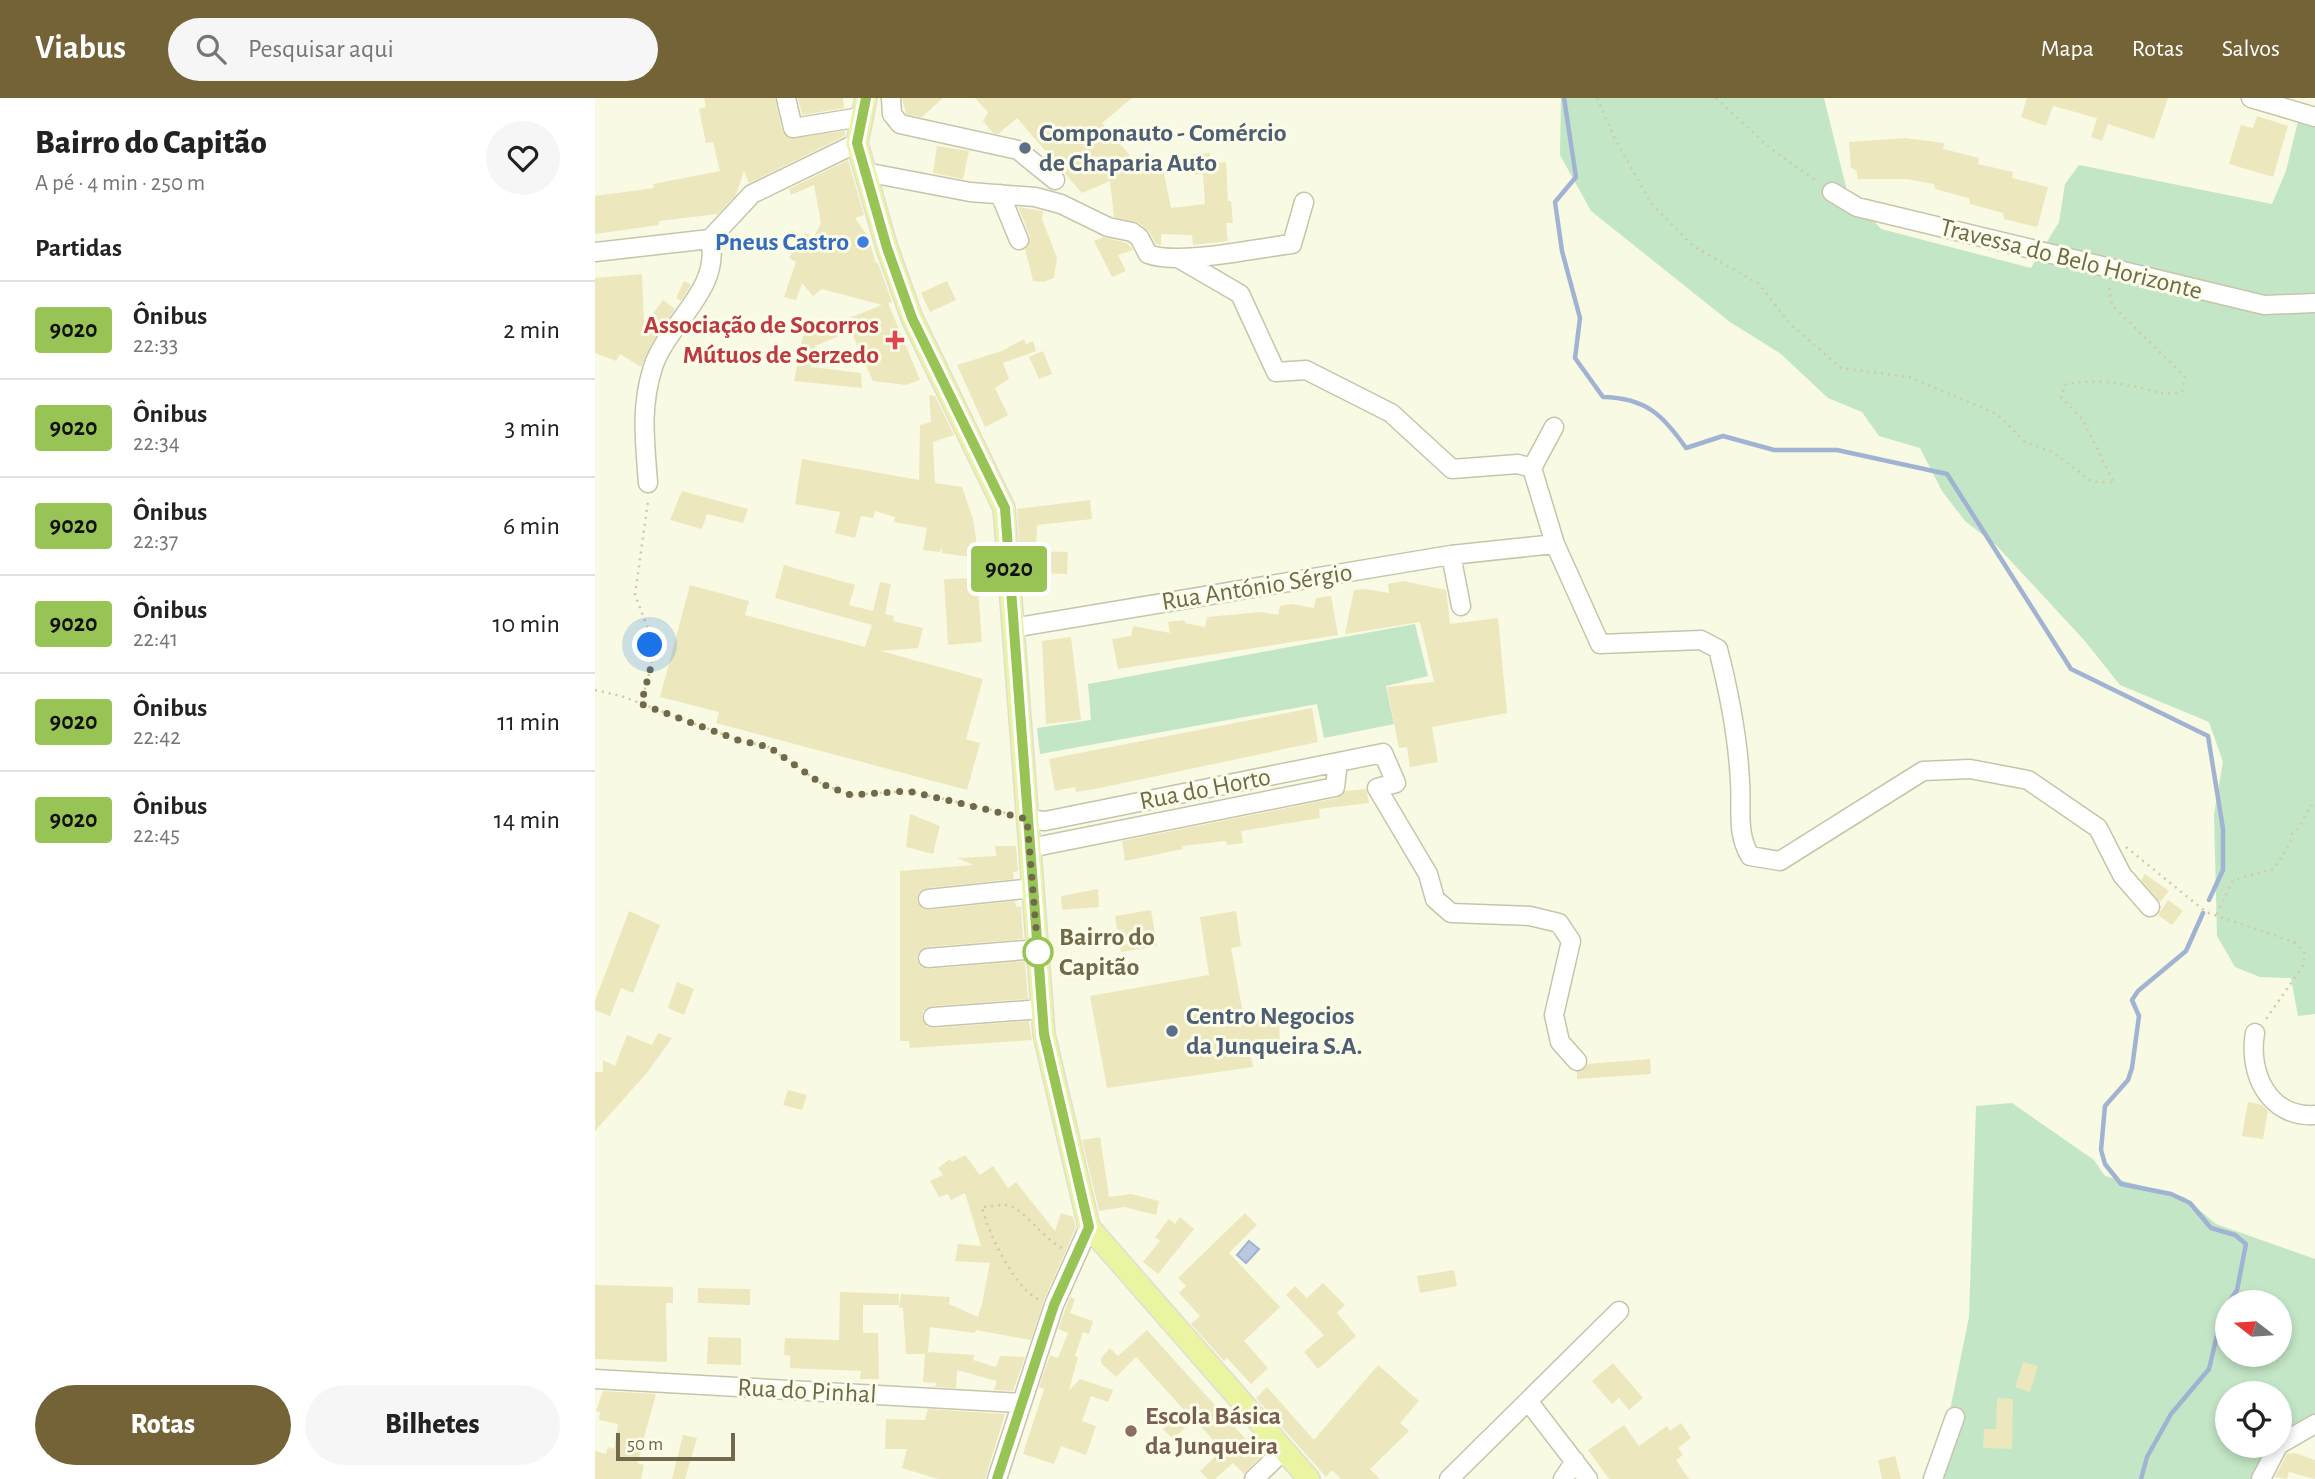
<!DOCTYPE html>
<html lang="pt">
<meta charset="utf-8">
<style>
:root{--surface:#fff;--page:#f6f6f6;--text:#222;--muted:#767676;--line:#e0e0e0;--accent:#756338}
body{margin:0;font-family:"Alegreya Sans",sans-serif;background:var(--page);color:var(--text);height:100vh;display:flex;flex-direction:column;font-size:26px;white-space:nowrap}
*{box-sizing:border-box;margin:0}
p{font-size:23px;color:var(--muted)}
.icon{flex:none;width:38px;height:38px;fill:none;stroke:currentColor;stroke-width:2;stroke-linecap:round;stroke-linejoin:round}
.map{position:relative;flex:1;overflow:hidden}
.panel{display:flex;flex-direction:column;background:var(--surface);width:595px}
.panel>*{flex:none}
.badge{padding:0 14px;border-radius:5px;font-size:24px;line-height:46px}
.needle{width:46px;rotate:287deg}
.tools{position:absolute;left:1620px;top:1192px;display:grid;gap:14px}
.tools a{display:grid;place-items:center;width:77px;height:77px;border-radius:50%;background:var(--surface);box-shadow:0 4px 10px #0003;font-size:35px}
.scale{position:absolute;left:21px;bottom:18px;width:119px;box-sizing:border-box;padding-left:7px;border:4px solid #706a4b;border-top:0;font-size:19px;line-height:24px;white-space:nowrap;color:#706a4b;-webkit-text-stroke:5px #fbfde9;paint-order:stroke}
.you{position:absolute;width:35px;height:35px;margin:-18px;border:5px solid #fff;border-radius:50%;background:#1a73e8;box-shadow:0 0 0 10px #1a73e833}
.map>.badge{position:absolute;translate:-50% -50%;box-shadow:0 0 0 4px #fff}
h2{padding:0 35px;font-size:26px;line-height:63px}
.round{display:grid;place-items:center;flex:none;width:74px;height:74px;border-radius:37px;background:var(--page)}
.headline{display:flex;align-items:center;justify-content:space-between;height:119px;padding:0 35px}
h1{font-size:33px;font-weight:800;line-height:52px}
.action{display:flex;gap:14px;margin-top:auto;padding:14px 35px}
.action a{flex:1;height:80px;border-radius:42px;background:var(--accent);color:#fff;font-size:28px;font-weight:800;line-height:80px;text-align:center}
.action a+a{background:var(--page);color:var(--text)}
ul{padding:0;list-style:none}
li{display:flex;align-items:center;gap:21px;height:98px;padding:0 35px;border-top:2px solid var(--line)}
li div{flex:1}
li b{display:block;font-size:26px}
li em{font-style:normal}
li .badge{min-width:77px;font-weight:700;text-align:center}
header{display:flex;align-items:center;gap:42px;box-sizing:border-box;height:98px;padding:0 35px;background:var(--accent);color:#fff}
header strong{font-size:33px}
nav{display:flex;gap:38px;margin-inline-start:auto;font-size:24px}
.search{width:490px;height:63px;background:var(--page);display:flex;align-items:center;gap:18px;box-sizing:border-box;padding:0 24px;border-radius:38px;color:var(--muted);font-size:26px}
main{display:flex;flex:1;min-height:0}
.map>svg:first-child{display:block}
.green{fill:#c3e6c6;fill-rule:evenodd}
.water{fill:#bac8e2;stroke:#a1b3d2;stroke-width:2}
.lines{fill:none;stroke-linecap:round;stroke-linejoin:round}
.stream{stroke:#a1b3d2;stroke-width:4.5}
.building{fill:#ede7bd}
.minor-casing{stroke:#c7c5a9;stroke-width:21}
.major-casing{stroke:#e0ded7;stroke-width:24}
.path{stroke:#d1cba1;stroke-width:2.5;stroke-dasharray:2 5;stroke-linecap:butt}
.minor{stroke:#fff;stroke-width:18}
.major{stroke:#eaf4a1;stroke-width:21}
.line-casing{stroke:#fff;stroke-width:16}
.line{stroke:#98c455;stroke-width:10}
.walk{stroke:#706a4b;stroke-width:7;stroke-dasharray:0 12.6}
.service-dot{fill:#5c6f8a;stroke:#fbfde9;stroke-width:2.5}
.shop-dot{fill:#3f7fe0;stroke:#fbfde9;stroke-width:2.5}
.health-dot{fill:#e0444e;stroke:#fbfde9;stroke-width:2.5}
.stop-dot{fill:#fff;stroke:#98c455;stroke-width:3.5}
.education-dot{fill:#8d6e63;stroke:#fbfde9;stroke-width:2.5}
.labels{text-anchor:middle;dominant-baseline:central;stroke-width:6;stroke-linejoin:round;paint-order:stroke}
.service-label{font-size:26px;font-weight:bold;fill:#4e5e75;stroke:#fbfde9;text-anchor:start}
.shop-label{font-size:26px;font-weight:bold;fill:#366cbe;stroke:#fbfde9;text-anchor:end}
.street-label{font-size:26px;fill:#706a4b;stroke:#fbfde9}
.health-label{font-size:26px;font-weight:bold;fill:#be3a42;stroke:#fbfde9;text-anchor:end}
.stop-label{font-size:26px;font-weight:bold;fill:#706a4b;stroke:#fbfde9;text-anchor:start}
.education-label{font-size:26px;font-weight:bold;fill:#785e54;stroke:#fbfde9;text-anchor:start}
</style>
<header>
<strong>Viabus</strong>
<div class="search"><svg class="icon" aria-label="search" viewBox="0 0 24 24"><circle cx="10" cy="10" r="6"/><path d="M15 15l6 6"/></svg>Pesquisar aqui</div>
<nav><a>Mapa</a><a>Rotas</a><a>Salvos</a></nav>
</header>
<main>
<section class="panel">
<div class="headline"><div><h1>Bairro do Capitão</h1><p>A pé · 4 min · 250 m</p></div><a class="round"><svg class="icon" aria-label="heart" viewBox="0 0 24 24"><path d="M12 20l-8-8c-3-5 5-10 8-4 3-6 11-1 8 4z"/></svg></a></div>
<h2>Partidas</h2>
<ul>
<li><span class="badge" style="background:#98c455;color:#111">9020</span><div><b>Ônibus</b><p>22:33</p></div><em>2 min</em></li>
<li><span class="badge" style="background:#98c455;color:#111">9020</span><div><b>Ônibus</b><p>22:34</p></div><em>3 min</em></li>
<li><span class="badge" style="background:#98c455;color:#111">9020</span><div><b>Ônibus</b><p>22:37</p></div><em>6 min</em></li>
<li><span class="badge" style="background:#98c455;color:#111">9020</span><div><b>Ônibus</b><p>22:41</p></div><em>10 min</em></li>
<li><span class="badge" style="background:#98c455;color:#111">9020</span><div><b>Ônibus</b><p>22:42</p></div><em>11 min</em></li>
<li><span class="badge" style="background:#98c455;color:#111">9020</span><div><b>Ônibus</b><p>22:45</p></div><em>14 min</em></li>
</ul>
<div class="action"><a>Rotas</a><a>Bilhetes</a></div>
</section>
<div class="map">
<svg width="1720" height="1381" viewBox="0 0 1720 1381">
<rect width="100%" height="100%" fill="#f8fae3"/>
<path class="green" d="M966,0H1229L1252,93L1286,131L1436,170L1464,124L1470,86L1484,67L1677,106L1691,73L1703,23L1720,28V916L1703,918L1696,880L1665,879L1640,869L1622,838L1619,716L1628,664L1614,624L1525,587L1489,542L1401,447L1370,423L1347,393L1325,350L1284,338L1267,314L1233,300L1186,256L1135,224L996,113L965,57Z
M820,526L833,578L791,588L799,626L729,640L722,606L445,656L442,630L496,622L493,586Z
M1417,1005L1499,1062L1510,1078L1589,1099L1621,1126L1720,1161V1320L1685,1339V1295H1633V1348H1676L1657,1381H1341L1374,1219L1381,1008ZM1633,1204H1685V1256H1633Z"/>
<path class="water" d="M654,1143L664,1151L651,1165L642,1157Z"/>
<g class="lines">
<path class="stream" d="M969,0L981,79L960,104L967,153L985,220L980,260L1008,299C1051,300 1068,317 1091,350L1128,338L1179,352H1242L1352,376L1476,571L1613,638L1628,731V772L1614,802
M1608,815L1591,853L1543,893L1537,902L1544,918L1537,970L1533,982L1510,1008L1506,1052L1510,1066L1526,1086L1576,1096L1595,1105L1616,1130L1640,1137L1651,1146L1642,1192L1634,1204
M1546,1381L1552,1359L1576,1316L1614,1271L1628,1212L1633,1205"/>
</g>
<path class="building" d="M109,0H180L187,33L194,40L250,33V38L154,85L149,73L141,97L123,116L64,123V127L0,136V98L59,90L58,86L125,73L118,44L111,45L104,11L111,9Z
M203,0H248L249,10L207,17Z
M307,0H348L327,19L311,16Z
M380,0H537L507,25L545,69L567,66L576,110L610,106L608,76H599L598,56L615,55V65L631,64L633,103H636L638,125H631L633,143L598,147L597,137L566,136V147L561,146L554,133L544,125L519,119L515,83L487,95L422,20L403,36L398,35L388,23L393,14Z
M1432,0H1573L1559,41L1513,26L1507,43L1496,39L1502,20L1458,8L1451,28L1426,19Z
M1662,18L1693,28L1678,79L1634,66L1646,27L1658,30Z
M1310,40L1349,45L1348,51L1384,60L1383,66L1418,74L1417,80L1453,89L1443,127L1441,129L1409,121L1408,115L1375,106L1374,100L1340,91L1339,86L1311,81H1263L1261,72L1256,70L1254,44Z
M342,48L374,53L368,81L338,75Z
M253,62L269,117L260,120L273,139L281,165H283L297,204L293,205L325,282L311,287L278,283L256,233L220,248L216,269L266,275L267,290L199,283L208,238L287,207L227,191L218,198L207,185L201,202L189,199L201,164L194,160L210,135L218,140L226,125L219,87L196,97L194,91Z
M423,109L448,113L447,121L462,160L459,180L448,184L438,183L430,151L435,138Z
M508,139L532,145L538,152L523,157L531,173L517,179L499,143Z
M47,176L49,228L68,202L80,211L56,247L46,269L25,256L21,263L0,255V180Z
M89,183L96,187L86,203L81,200Z
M352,183L361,202L335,214L326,195Z
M429,241L431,246L438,243L441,253L408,265L414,281L400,290L413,317L390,329L362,267L407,253Z
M448,253L457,276L444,281L434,259Z
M334,297L340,298L359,337L338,344L340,385L367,389L378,421L384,460L347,455V448L345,454L328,452L332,430L299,424L300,419L280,413L278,420L266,418L260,440L240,435L245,414L200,406L207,361L324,382L325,327L336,324Z
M87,393L153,411L148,425L112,416L107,431L75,422Z
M495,402L497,421L442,427L441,453L473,454L472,476L444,475V470L426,467L422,411Z
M189,467L260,487L254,507L278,513L285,484L296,486L290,516L299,518L298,523L328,530L323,550L286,553L388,581L371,641L385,645L372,692L121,625L124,614L65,599L95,487L154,503L150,517L270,549L277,527L180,500Z
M382,480L387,544L353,547L349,481Z
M808,483L851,492L855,526L903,520L912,615L837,629L843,664L815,669L812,649L804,650L792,589L839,584L825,524L750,536L759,492L770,491L794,495L793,486Z
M736,498L743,537L523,571L517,541L536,538L538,528L575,535L573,524L590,522V525L610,529L612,519L667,514L683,517L685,508L697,506L719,510L721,500Z
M476,539L486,622L451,626L447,543Z
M717,610L723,644L500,691L481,694L480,689L460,693L454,661Z
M771,691L774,705L724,711L725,720L646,733L648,745L632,747L631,743L587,748L588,751L530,763L527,743L742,700L750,693Z
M315,716L345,728L338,756L311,749Z
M400,748H421L423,773L418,774L419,781L332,790L323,796L322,803L328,811L334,812L420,803L421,809L426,808L428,841L332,849L323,855L322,862L328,870L334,871L430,863L433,901L337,908L328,913L327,920L332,929L339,930L434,923L437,942L315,950L314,943H305V773L378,767L362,760L401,758Z
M1550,776L1574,793L1565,804L1546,782Z
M503,791L504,809L467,812L466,798Z
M1573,802L1588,813L1577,827L1563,817Z
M556,812L562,848L526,854L520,818Z
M34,813L65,827L38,895L26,890L15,918L0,912V903Z
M641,813L646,848L636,850L649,921L684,920L685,951L655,953L658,969L512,990L495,898L614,877L605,819Z
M82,884L99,891L89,917L73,910Z
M63,935L77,940L51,976L0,1033V974H8V962L20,968L32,937L57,947Z
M1055,961L1056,976L982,981V974L993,966Z
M193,992L212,997L207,1012L188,1007Z
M1653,1004L1667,1007L1673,1013L1668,1041L1647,1038Z
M505,1039L514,1099L536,1096L564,1103L561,1117L529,1109L504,1113L487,1042Z
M370,1057L385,1077L398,1068L413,1090L421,1084L460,1133L466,1115L478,1119L481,1130L449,1202L436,1242L381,1232L380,1235L335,1229L333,1254L380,1257L378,1262L401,1269L405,1258L430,1259L418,1293L399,1292L402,1283L362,1272L361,1290L340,1289L342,1285L328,1284L330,1256H311L308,1210L304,1209L306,1196L355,1199L354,1206L383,1219L387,1206L395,1165L360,1163L363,1146L386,1148L370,1095L356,1102L353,1096L344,1099L335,1083L348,1077L343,1070L355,1061L357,1064Z
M650,1115L662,1127L634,1155L685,1209L649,1243L673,1270L656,1286L632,1260L629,1263L596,1226L605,1218L584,1195L591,1188L583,1180Z
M585,1119L599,1131L563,1176L548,1164L565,1143L560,1139L574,1121L580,1126Z
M859,1172L862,1188L825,1195L822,1178Z
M728,1185L750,1207L742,1215L761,1238L723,1271L709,1254L729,1237L691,1197L700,1188L712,1200Z
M0,1187L78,1189V1205H71L72,1264L0,1261Z
M103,1190L155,1191V1207L103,1205Z
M245,1194L304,1196V1207H268V1235H283L284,1281H265L266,1273L195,1270V1258L189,1257L190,1240L244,1242Z
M475,1199L480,1201L475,1215L498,1223L494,1236L488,1234L480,1258L483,1259L474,1292L485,1281L518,1292L513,1304L496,1298L487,1323L501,1328L491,1357L466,1348L459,1366L428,1356L449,1291L444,1289L455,1257L463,1260L473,1235L463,1231Z
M552,1232L666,1358L649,1376L638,1365L620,1381H613L605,1373L627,1352L599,1321L578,1341L568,1331L589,1312L541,1259L521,1279L506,1265V1260L515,1250L523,1258Z
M113,1239L146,1240V1267L112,1266Z
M1428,1264L1443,1268L1435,1294L1420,1289Z
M1018,1265L1048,1300L1034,1312L1024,1300L1017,1306L997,1283Z
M783,1267L824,1303L805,1325L814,1333L775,1371L785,1381H746L737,1372L731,1379L661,1300L672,1289L719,1342Z
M8,1293L61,1296L42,1365L49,1367L46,1381H0V1353L11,1356L13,1349L19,1351L23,1326L4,1322L5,1314L1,1313Z
M1402,1300L1418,1301L1417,1351L1388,1350L1389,1331H1401Z
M333,1311L410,1316L390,1381H343L307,1370L312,1351H290L291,1321L330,1322Z
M1086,1325L1096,1340L1083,1350L1088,1357L1081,1362L1094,1381H1014L993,1352L1029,1327L1044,1348L1072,1328L1075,1333Z
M88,1337L102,1340L90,1381H77Z
M1700,1355L1720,1362V1381L1694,1374L1692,1381L1680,1379L1692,1356Z
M1300,1358L1306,1381H1287L1283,1362Z"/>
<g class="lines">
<defs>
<path id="minor" d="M191,0L198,30L266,19
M296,0L297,16L305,26L423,52L460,82
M1656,0L1720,19
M270,74L375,94L440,99L466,106L513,129L537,134L544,139L553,156C583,168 662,150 697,146L709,104
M1237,94L1262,109L1669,207L1720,205
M405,96L424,142
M0,154L115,141L157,96L262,45
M583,160L645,196L681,274L711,272L796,315L857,371L923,366L937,370
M959,329L937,370L960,446
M53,385C50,343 45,310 58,269C73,224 127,192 115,141
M856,457L960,446L1005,546L1106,542L1123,551C1134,594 1143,640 1145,684C1147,711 1141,734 1155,758L1185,763L1328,673L1375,671L1433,682L1503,730L1527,777L1555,809
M417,530L856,457L866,508
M432,721L450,723L788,655L801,685L782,690L833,776L840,801L856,815L935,818L964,825L976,843L959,917L965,944L982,963
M435,750L740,689L743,664
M333,801L439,790
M333,860L443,851
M338,919L447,911
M1660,935C1653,974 1673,1020 1720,1017
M0,1281L425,1305
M933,1303L993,1381
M1685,1346L1720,1326
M402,1381L459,1207L494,1129
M659,1381L689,1352
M854,1381L1024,1213
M968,1381L980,1363
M1338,1381L1360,1319
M1666,1381L1683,1348"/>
<path id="major" d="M271,0L262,45L292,150L317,220L409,410L449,936L494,1129L714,1381"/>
</defs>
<use href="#minor" class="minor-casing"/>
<use href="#major" class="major-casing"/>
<path class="path" d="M1002,0L1019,39L1056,105L1098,148L1164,186L1196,227L1246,270L1314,279L1402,316L1429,343L1459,355L1496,383L1519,385L1488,322L1466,299L1470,287C1490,281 1516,284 1537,288C1559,291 1563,299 1587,294L1590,279L1517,207L1514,188
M1121,0L1176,51L1223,84
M0,592L26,598L143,642L174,649L227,686L256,697L313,693L415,716
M46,605L57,565L52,528L40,497L53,403
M1531,749L1611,814L1699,844L1710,855L1708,868L1671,921
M1622,816L1638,782L1679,771L1695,745L1697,736C1710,728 1708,713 1720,705
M443,1201C419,1189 393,1135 387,1109C396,1109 408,1105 415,1108C429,1112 447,1139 467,1150"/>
<use href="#minor" class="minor"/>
<use href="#major" class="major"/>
</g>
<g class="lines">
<defs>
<path id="line" d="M271,0L262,45L292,150L317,220L410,410L449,936L494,1129L459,1207L402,1381"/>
</defs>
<use href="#line" class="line-casing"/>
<use href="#line" class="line"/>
<path class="walk" d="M55,547L57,565L46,606L143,642L174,649L227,686L256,697L313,693L432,721L443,854"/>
</g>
<g class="service-dot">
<circle cx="430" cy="50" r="7"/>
<circle cx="577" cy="933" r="7"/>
</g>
<circle class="shop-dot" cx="268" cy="144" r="7"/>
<path class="health-dot" d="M296.5 231.5h7v7h7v7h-7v7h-7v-7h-7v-7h7z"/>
<circle class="stop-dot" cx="443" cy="854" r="14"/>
<circle class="education-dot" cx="536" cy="1333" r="7"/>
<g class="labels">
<g class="service-label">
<text x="444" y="35">Componauto - Comércio<tspan x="444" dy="30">de Chaparia Auto</tspan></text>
<text x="591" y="918">Centro Negocios<tspan x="591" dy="30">da Junqueira S.A.</tspan></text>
</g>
<g class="shop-label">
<text x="254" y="144">Pneus Castro</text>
</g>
<g class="street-label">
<text transform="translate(1476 161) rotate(14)">Travessa do Belo Horizonte</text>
<text transform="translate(662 489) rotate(-9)">Rua António Sérgio</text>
<text transform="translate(610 691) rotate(-11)">Rua do Horto</text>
<text transform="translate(212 1293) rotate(3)">Rua do Pinhal</text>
</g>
<g class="health-label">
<text x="284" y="227">Associação de Socorros<tspan x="284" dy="30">Mútuos de Serzedo</tspan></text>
</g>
<g class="stop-label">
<text x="464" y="839">Bairro do<tspan x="464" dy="30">Capitão</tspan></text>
</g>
<g class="education-label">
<text x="550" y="1318">Escola Básica<tspan x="550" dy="30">da Junqueira</tspan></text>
</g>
</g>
</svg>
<div class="tools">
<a><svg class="needle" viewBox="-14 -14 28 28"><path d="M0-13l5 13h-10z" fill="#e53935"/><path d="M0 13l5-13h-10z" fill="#767676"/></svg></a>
<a><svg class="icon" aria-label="locate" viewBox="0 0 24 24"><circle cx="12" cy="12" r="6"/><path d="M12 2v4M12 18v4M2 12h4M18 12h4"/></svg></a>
</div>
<div class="scale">50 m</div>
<div class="you" style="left:55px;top:547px"></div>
<b class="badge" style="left:414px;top:471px;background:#98c455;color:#111">9020</b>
</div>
</main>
